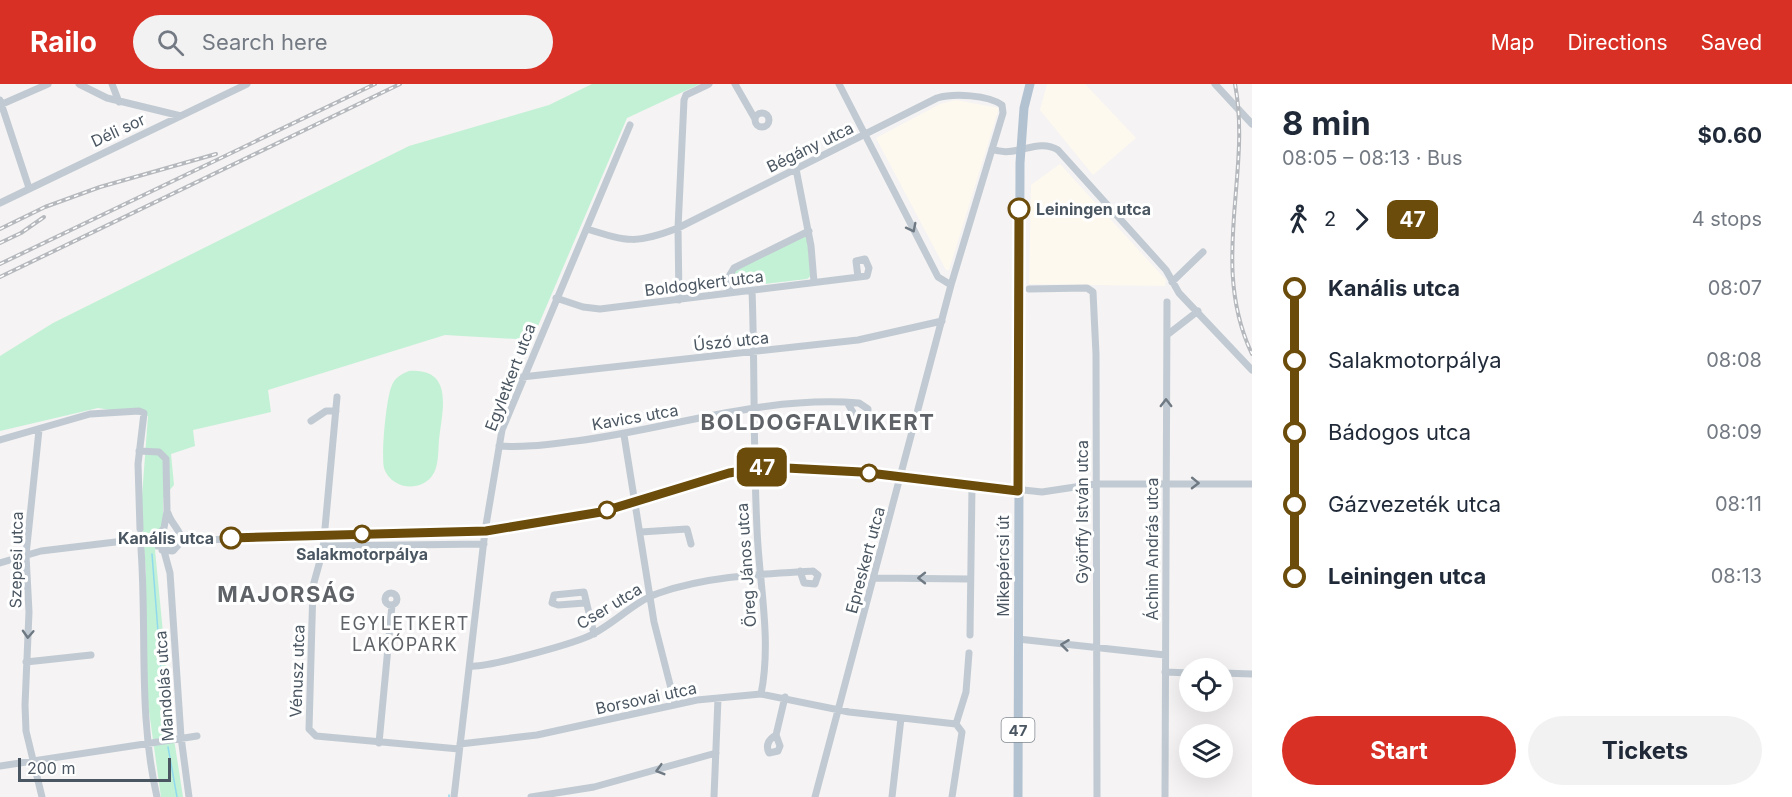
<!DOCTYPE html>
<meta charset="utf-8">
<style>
:root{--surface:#fff;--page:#f2f2f3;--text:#1f2937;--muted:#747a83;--accent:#d93025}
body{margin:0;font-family:Inter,sans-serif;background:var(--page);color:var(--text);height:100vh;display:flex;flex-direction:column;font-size:22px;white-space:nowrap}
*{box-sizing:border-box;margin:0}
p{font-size:20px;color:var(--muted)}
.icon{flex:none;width:33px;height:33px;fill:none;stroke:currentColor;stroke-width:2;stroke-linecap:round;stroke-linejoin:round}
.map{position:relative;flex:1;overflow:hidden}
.drawer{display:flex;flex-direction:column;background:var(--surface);width:540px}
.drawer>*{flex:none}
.badge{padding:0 12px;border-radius:9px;font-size:21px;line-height:39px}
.controls{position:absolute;left:1179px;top:574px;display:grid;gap:12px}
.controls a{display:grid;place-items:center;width:54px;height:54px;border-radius:50%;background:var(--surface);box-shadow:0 6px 24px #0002;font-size:30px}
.scale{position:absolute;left:18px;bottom:15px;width:153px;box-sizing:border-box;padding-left:6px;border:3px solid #4a5661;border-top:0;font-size:16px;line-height:21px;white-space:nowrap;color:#4a5661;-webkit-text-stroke:4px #fff;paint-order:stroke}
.map>.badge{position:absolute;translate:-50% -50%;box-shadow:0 0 0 3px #fff}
.legs{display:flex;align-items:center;gap:9px;height:66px;padding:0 30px;font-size:20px}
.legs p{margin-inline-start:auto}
.headline{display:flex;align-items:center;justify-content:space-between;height:102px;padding:0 30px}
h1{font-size:33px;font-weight:700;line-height:45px}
.button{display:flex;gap:12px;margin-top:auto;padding:12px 30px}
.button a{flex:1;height:69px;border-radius:36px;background:var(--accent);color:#fff;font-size:24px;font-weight:700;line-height:69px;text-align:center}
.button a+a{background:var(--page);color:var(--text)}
ul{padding:0 30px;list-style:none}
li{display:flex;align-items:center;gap:21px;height:72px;font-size:22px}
li i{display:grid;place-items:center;width:9px;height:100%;margin:0 8px;background:currentColor}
li i::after{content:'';width:15px;height:15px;margin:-8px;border:4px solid;border-radius:50%;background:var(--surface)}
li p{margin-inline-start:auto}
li:first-child i{background:linear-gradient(#0000 50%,currentColor 0)}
li:last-child i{background:linear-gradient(currentColor 50%,#0000 0)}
header{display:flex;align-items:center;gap:36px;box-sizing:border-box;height:84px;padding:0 30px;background:var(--accent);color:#fff}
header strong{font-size:28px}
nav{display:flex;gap:33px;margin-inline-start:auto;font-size:21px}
.search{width:420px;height:54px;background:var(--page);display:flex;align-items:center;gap:15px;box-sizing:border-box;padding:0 21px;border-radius:33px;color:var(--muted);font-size:22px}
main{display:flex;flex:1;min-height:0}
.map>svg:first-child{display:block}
.commercial{fill:#fdf9ef}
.green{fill:#c3f1d5}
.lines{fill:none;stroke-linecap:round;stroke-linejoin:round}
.stream{stroke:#90daee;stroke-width:1.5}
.minor{stroke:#c1cad2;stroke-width:7}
.major{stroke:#b3c2d1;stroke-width:9}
.rail-casing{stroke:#b5b8bd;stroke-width:4}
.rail{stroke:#fff;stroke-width:1.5;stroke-dasharray:4.5;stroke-linecap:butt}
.oneway{stroke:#6e7983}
.line-1-casing{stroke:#fff;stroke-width:14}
.line-1{stroke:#6b4c0b;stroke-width:9}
.stop-1-dot{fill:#fff;stroke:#6b4c0b;stroke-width:3}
.labels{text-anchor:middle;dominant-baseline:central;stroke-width:6;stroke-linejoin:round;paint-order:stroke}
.shield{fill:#fff;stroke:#808990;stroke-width:1.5}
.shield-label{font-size:15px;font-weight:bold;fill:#4a5661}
.street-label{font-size:16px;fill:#4a5661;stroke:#fff}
.stop-label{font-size:16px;font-weight:bold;fill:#4a5661;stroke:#fff;text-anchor:start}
.neighbourhood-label{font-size:18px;letter-spacing:1.5px;fill:#5f6368;stroke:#fff}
.district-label{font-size:22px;font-weight:bold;letter-spacing:1.5px;fill:#5f6368;stroke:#fff}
</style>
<header>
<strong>Railo</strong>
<div class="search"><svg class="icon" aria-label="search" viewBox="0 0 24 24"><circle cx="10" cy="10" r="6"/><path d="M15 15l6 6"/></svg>Search here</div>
<nav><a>Map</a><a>Directions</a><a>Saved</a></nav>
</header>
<main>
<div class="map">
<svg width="1252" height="713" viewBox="0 0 1252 713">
<rect width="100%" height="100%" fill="#f5f3f3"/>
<path class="commercial" d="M1047,0H1085L1136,54L1093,91L1040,26Z
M956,16L999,24L949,186H946L876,54L940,20Z
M1060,80L1166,196L1165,202L1029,200L1031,101Z"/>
<path class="green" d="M592,0H700L627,34L532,256L445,251L268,306L271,328L193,346L195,362L171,370L174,401L163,414V448L175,449L178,458L173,464L163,462L155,466L172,642L183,713H161L143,584L146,554V488L141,426L148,332L98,324L0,347V272L53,239L409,62L549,21Z
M803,151L807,153L811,192L807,195L731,204L730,191L735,186Z
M409,287C455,284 442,327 439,356C438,367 439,383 432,392C424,403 407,406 395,398C390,395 386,390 384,384C381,371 386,314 392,301C395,294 401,290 409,287Z"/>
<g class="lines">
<path class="stream" d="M152,470L166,652
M168,663L177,713
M449,713V711"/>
<path class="minor" d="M79,0L107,14L181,32
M112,0L119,18
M735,0L755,35
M839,0L938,193L951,201
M1215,0L1252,40
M0,16L29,104
M0,21L48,0
M755 36a7 7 0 1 1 14 0a7 7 0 1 1-14 0Z
M992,65C1015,75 1037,53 1058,66L1166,186L1179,209L1252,286
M796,85L811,162L814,198
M0,119L247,0
M587,145C629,158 636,160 678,144L937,14C954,9 988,11 1002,21L1003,29L951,201L815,713
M1172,198L1203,168
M1029,205L1087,204L1093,208L1096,270L1097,713
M752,206C755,286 753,365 757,445C759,499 772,556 761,610
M730,209L728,194L734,184L809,147
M556,214L583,223L600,225L867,192L869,184L865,175L856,177L858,193
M679,216L678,144L684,16L686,11L709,0
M1167,251L1198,227
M522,293L858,256L942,237
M337,313L323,466L313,502L309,645L316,652L459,665
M311,337L326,327H336
M39,346L26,471L29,528L25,621L26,647L42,713
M624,351L654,538L675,620
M0,356L90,330L139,327L144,329L138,380L140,445
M499,362C525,364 550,360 576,357C670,345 763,311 859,319L868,325V334L857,335L848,320
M139,367L159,368L166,375L167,427L164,444L157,453L158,462
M641,448L687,445L691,460
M181,459L202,456L485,447L601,428L729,389L768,383L836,386L1042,408L1095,400H1252
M323,462L484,460
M141,465C147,548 138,631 157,713
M162,466L173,467L182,457C181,446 171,440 168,429
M164,467L170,489L181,653L189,713
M0,479L41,467L157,453
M875,494L969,495
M385 515a6 6 0 1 1 12 0a6 6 0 1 1-12 0Z
M585,519L558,521L552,519L554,511L584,508L594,550
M970,551L972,402
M1018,555L1165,571
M26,578L91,571
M470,582C486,584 577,559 593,550C616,538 635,517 659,509C707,492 763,490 813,487L818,491L815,500L804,499L800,487
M1165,588L1190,589
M1222,589L1252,590
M776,651C769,655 765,661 769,669L778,667L780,662L776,651L785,613
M379,659L392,521
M460,660L537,651L697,616L761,610L849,628L956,640
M0,682L197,652
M454,713L485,447L502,346L630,41
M531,713L594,703L716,669
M714,713L718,614
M892,713L901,634
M952,713L962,648L956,640L966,608L969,569
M1165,713L1167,218"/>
<path class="major" d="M1018,713L1020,79L1024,24L1030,0"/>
<defs>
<path id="rail" d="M1235,0C1252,89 1209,179 1252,270
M0,145L45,123L100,103L216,70
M0,159L21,149L44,133
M0,180L375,0
M0,193L400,0"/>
</defs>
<use href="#rail" class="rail-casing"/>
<use href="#rail" class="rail"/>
</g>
<defs><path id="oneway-chevron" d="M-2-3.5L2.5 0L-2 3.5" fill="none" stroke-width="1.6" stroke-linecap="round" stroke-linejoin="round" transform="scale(1.5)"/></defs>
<g class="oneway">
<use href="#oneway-chevron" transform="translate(912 144) rotate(63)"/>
<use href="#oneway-chevron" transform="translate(1166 319) rotate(-90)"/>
<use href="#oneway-chevron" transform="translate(1195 399) rotate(1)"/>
<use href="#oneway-chevron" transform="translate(922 494) rotate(-180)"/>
<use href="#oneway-chevron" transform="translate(28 550) rotate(93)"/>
<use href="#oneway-chevron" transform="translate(1065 561) rotate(-173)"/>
<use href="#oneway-chevron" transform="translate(660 686) rotate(164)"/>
</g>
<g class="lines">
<defs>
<path id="line-1" d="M231,454L486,447L601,428L729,389L768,383L861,388L1018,407L1019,125"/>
</defs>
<use href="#line-1" class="line-1-casing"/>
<use href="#line-1" class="line-1"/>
</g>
<g class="stop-1-dot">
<circle cx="1019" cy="125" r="10"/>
<circle cx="869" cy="389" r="8"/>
<circle cx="607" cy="426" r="8"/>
<circle cx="362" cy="450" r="8"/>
<circle cx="231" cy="454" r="10"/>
</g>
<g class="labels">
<rect class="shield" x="1001.5" y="634" width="33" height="24" rx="4.5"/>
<g class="shield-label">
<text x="1018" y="646">47</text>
</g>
<g class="street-label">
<text transform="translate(118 46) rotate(-25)">Déli sor</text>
<text transform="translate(810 63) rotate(-26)">Bégány utca</text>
<text transform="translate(704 199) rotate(-7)">Boldogkert utca</text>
<text transform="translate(731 257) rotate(-6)">Úszó utca</text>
<text transform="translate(510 293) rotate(-69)">Egyletkert utca</text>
<text transform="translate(635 333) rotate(-10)">Kavics utca</text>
<text transform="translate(1082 428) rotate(-90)">Györffy István utca</text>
<text transform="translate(1152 465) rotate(-90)">Áchim András utca</text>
<text transform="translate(16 476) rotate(-89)">Szepesi utca</text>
<text transform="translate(865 476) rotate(-75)">Epreskert utca</text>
<text transform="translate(746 481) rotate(-94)">Öreg János utca</text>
<text transform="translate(1003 482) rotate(-90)">Mikepércsi út</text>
<text transform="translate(609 522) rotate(-31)">Cser utca</text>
<text transform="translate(297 587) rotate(-88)">Vénusz utca</text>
<text transform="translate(164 602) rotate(-94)">Mandolás utca</text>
<text transform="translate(646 614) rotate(-12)">Borsovai utca</text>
</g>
<g class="stop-label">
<text x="1036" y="125">Leiningen utca</text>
<text x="214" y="454" text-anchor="end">Kanális utca</text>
<text x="362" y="470" text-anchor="middle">Salakmotorpálya</text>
</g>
<g class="neighbourhood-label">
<text x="405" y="539">EGYLETKERT<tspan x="405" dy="21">LAKÓPARK</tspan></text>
</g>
<g class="district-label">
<text x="818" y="338">BOLDOGFALVIKERT</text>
<text x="287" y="510">MAJORSÁG</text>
</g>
</g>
</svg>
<div class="controls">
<a><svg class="icon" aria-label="locate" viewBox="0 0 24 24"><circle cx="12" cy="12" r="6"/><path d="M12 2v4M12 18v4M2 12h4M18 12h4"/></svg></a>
<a><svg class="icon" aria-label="layers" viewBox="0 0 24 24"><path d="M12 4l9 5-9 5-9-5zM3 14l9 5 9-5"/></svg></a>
</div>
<div class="scale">200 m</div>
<b class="badge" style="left:762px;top:383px;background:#6b4c0b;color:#fff">47</b>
</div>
<section class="drawer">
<div class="headline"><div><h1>8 min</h1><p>08:05 – 08:13 · Bus</p></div><b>$0.60</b></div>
<div class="legs"><svg class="icon" aria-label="walk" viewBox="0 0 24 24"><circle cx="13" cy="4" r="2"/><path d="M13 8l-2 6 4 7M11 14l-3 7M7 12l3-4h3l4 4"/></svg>2<svg class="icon" aria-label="forward" viewBox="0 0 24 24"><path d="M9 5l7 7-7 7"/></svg><b class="badge" style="background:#6b4c0b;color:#fff">47</b><p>4 stops</p></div>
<ul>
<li><i style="color:#6b4c0b"></i><b>Kanális utca</b><p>08:07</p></li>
<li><i style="color:#6b4c0b"></i><span>Salakmotorpálya</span><p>08:08</p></li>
<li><i style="color:#6b4c0b"></i><span>Bádogos utca</span><p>08:09</p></li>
<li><i style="color:#6b4c0b"></i><span>Gázvezeték utca</span><p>08:11</p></li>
<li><i style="color:#6b4c0b"></i><b>Leiningen utca</b><p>08:13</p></li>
</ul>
<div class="button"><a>Start</a><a>Tickets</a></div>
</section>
</main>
